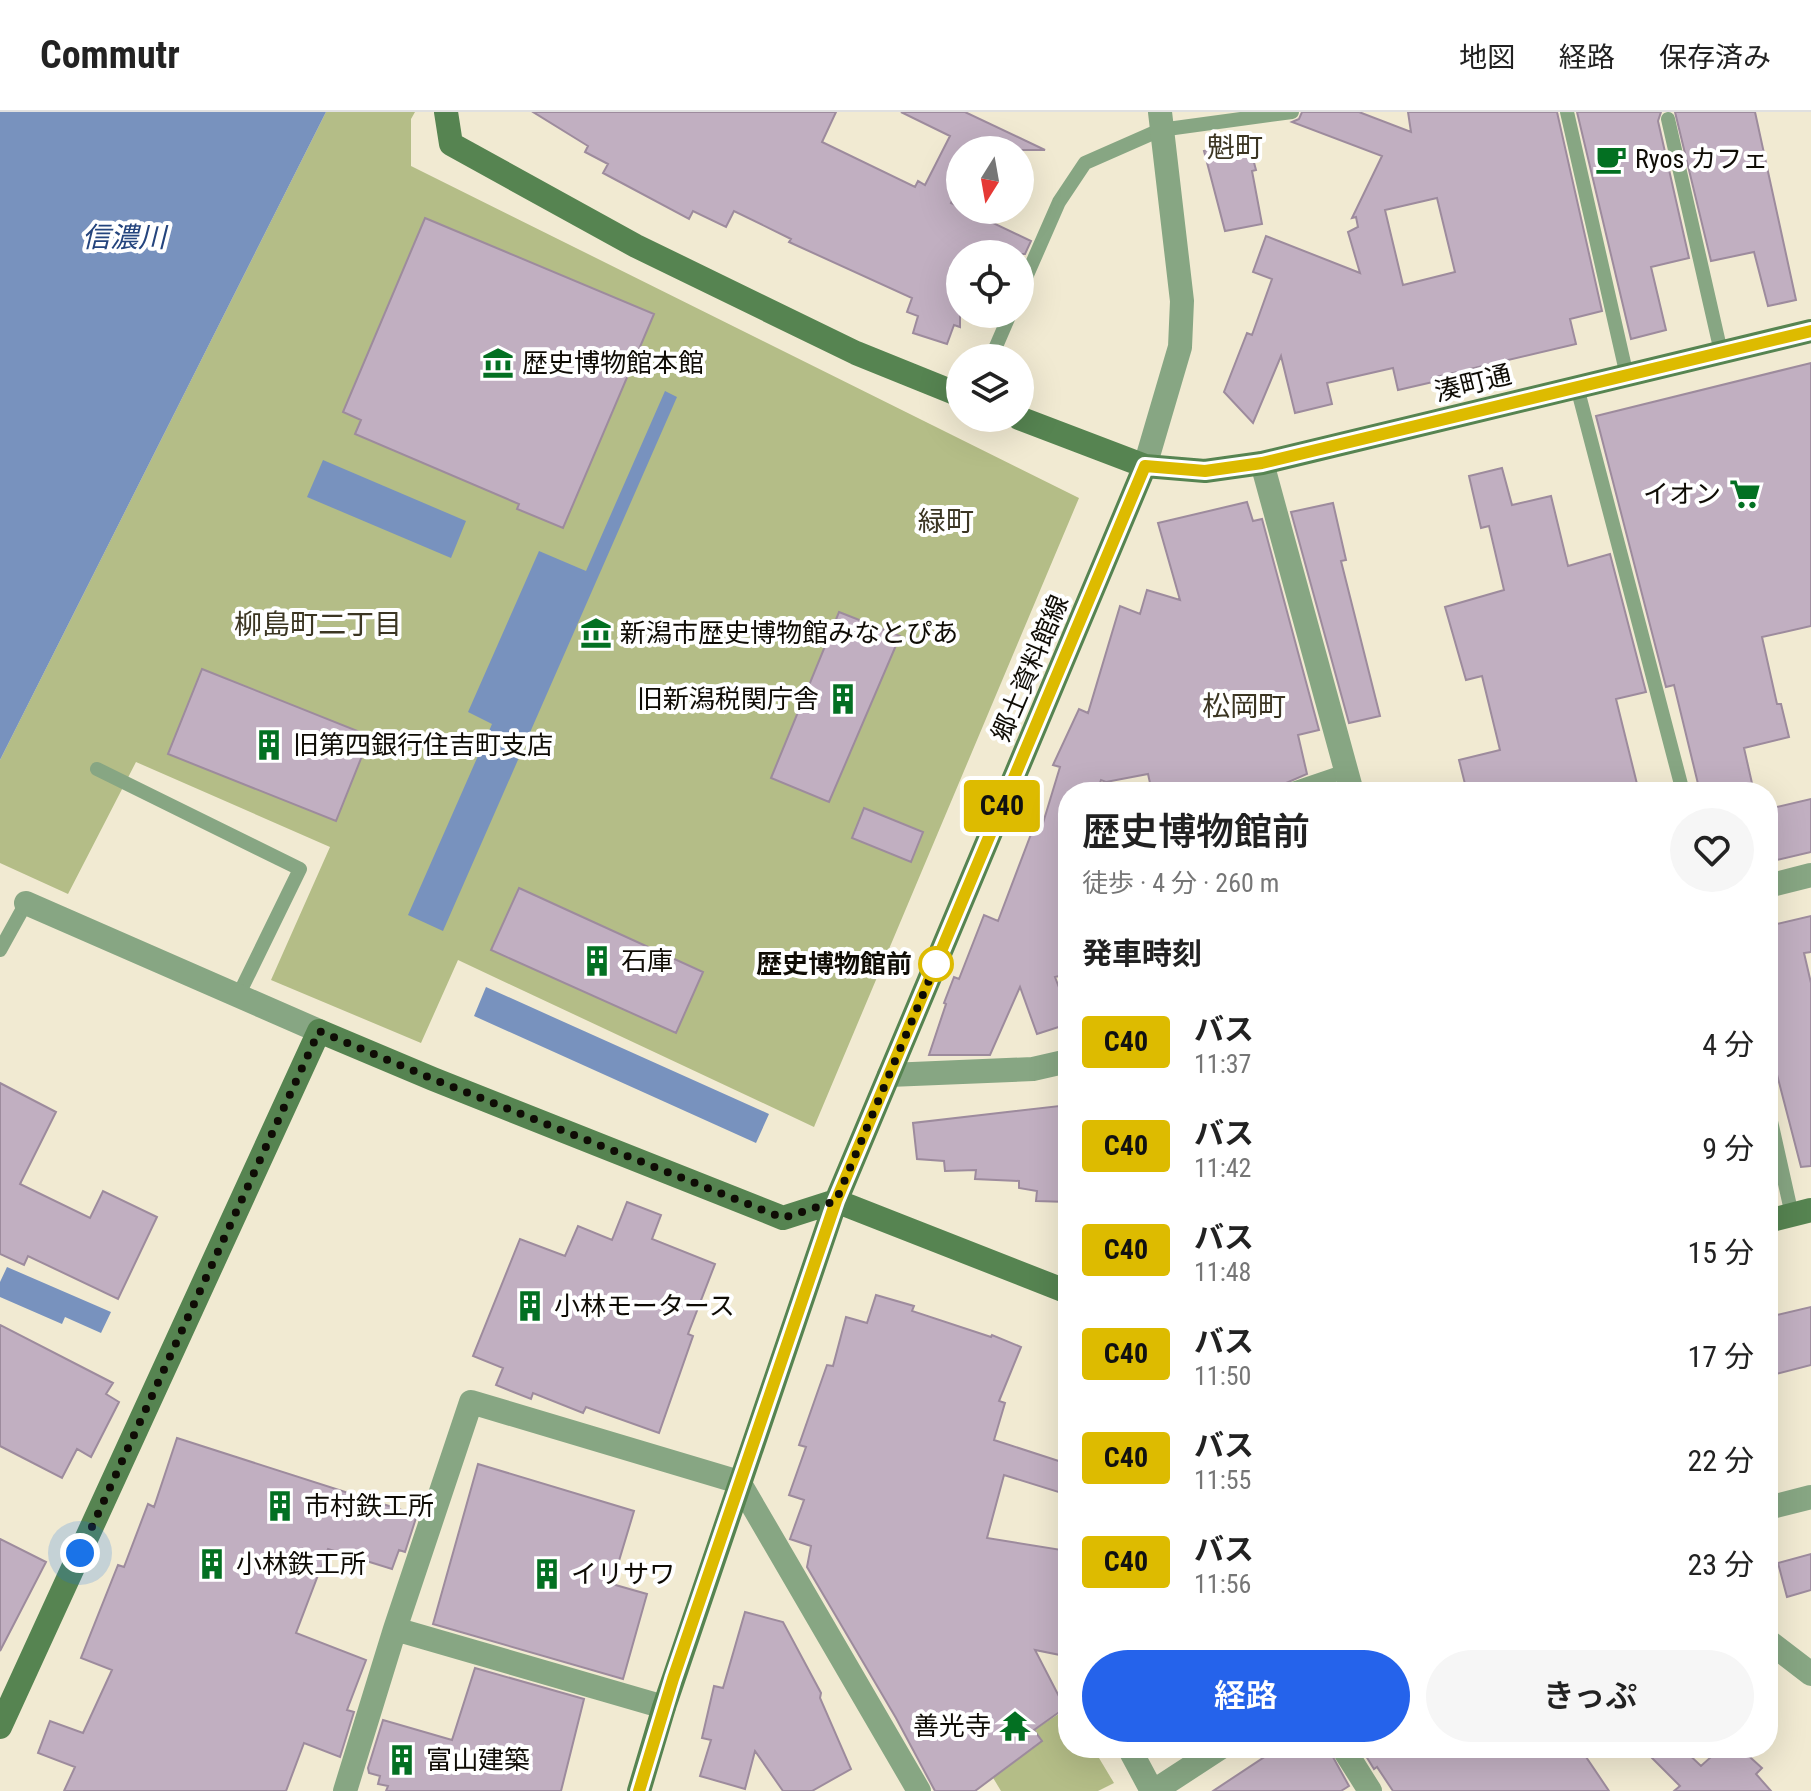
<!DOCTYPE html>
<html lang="ja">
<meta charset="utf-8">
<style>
:root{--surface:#fff;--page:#f6f6f6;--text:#222;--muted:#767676;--line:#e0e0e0;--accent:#2563eb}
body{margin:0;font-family:"Roboto Condensed","Noto Sans JP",sans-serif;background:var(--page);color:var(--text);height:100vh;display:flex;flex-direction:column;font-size:30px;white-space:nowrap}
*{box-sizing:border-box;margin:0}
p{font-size:26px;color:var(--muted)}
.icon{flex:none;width:44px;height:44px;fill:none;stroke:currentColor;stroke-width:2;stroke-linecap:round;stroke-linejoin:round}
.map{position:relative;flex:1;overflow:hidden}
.details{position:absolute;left:1058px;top:670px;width:720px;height:976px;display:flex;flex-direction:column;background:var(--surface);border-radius:32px;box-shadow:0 8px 32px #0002}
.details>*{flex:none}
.badge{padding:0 16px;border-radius:6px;font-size:28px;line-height:52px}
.needle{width:52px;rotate:191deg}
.fabs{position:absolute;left:946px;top:24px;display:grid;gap:16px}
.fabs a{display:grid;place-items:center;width:88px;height:88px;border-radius:50%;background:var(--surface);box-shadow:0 8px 32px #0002;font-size:40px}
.you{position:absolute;width:40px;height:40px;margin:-20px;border:6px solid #fff;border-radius:50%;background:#1a73e8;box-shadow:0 0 0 12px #1a73e833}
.map>.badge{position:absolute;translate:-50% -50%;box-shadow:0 0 0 4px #fff}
h2{padding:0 24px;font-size:30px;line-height:72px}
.round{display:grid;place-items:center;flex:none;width:84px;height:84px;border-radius:42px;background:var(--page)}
.headline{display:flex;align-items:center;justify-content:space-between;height:136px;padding:0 24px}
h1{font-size:38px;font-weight:600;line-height:60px}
.action{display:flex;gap:16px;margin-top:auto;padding:16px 24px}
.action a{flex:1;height:92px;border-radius:48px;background:var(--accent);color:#fff;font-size:32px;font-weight:600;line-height:92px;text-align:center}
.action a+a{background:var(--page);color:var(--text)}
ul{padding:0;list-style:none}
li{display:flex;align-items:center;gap:24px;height:104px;padding:0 24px}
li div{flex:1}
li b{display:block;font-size:30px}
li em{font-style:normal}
li .badge{min-width:88px;font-weight:700;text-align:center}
header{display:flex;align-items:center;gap:48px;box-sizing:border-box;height:112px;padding:0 40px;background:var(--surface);border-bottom:2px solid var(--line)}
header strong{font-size:38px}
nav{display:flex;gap:44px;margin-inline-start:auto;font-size:28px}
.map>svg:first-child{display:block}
.green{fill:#b4bd87}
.water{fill:#7892be}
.building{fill:#c1afc1;stroke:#9d8b9d;stroke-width:2;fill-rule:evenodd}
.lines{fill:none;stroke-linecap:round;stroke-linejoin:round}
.lane{stroke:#87a683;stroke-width:14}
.street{stroke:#87a683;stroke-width:24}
.secondary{stroke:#568451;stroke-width:24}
.line-casing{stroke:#fff;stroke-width:18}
.line{stroke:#db0;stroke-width:12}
.walk{stroke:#0f0c05;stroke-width:8;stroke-dasharray:0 14.4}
.stop-dot{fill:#fff;stroke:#db0;stroke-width:4}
.labels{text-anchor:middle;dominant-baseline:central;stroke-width:8;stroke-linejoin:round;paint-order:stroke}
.poi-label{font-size:26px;fill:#0f0c05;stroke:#fff;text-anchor:start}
.street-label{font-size:26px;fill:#0f0c05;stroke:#fff}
.stop-label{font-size:26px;font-weight:bold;fill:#0f0c05;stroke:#fff;text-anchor:end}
.neighbourhood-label{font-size:28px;fill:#3b3522;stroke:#fff}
.water-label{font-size:28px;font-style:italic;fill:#24447d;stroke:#fff}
</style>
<header>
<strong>Commutr</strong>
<nav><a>地図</a><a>経路</a><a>保存済み</a></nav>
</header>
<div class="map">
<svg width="1811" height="1679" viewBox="0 0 1811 1679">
<rect width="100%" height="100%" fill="#f1ead2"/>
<path class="green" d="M326,0H415L411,7V54L1079,386L814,1015L458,848L421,931L271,868L330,735L136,650L68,782L0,751V648Z
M1068,1596V1636H1093L1114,1671L1098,1679H1001L989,1659L1017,1648L1042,1629L1034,1618Z"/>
<path class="water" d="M0,0H326L0,648Z
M665,279L677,285L443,819L408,803L492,612L468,600L539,439L586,459Z
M323,348L466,409L451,446L307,385Z
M486,875L769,1002L756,1031L474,904Z
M7,1155L111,1200L101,1221L65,1205L62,1212L0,1185V1170Z"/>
<path class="building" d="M533,0H836L822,30L915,75L918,69L925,73L950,24L901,0H965L1045,38H960V73L951,91L960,95V98H966L1031,129L1025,142H960V215L954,213L947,232L913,221L918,204L907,200L912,186L789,130L791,127L734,99L726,115L693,99L689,107L603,61L608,52L585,40L588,34Z
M1302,0H1359L1411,20L1408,0H1557L1602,199L1570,207L1576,232L1432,266L1433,270L1398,278L1393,256L1327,271L1332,292L1295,301L1281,244L1253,311L1224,280L1247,221L1252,223L1272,167L1253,160L1266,124L1360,161L1348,120L1358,115L1356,105L1352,106L1382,44L1292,10L1299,7ZM1437,86L1455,160L1403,173L1385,98Z
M1577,0H1661L1658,9L1689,146L1651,155L1666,218L1631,227Z
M1675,0H1755L1796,188L1768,194L1754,140L1711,149Z
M1248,28L1256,58L1252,59L1262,112L1225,119L1204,39Z
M425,106L654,202L563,416L517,397L519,392L355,322L361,308L343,300Z
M1811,251V514L1762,525L1777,592H1781L1789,625L1744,636L1754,680H1700L1674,573L1666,575L1596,304Z
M1502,356L1512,393L1551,384L1568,454L1610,442L1646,580L1616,587L1639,680H1467L1459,648L1500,638L1482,564L1466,568L1445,495L1504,478L1489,414L1481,416L1469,364Z
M1247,390L1253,409L1262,407L1319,618L1298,623L1307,662L1286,671L1283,680H1152L1148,662L1106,670L1101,668L1097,680H1068V862L1055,865L1068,899V912L1037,922L1020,875L990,943H929L946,892L944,891L954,865L959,867L984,803L998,809L1036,709L1043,711L1060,655L1053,653L1079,597L1088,601L1120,494L1140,502L1147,478L1180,488L1158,411Z
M1333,391L1346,448L1341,449L1380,604L1349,611L1291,400Z
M839,500L900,524L829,690L771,666Z
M202,557L370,624L336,709L168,642Z
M1811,687V740L1768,750V697Z
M864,696L923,720L911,750L852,726Z
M519,776L703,860L676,921L491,838Z
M1811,804V840L1804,841L1811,871V1054L1801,1055L1774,951L1768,952V814Z
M0,971L56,1000L20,1072L90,1106L103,1079L157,1105L118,1187L28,1144L24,1153L0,1142Z
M1068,993V1090L1036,1089L1037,1079L1019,1076V1069L975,1067L976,1058L945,1059L944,1049L917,1047L913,1011Z
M627,1090L661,1103L652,1127L715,1152L688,1222L693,1224L659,1321L586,1295L583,1301L533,1281L531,1287L496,1273L503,1256L473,1244L520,1127L565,1144L578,1114L612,1128Z
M876,1183L914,1194L912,1199L991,1225L992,1223L1021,1235L999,1289L1005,1291L994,1328L1068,1352V1383L1004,1363L987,1426L1068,1439V1529L1065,1544L1035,1538L1065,1596L1034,1618L1042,1629L975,1679H935L896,1606L807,1455L811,1434L790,1427L804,1388L789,1383L806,1335L799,1333L827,1253L833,1254L846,1205L867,1211Z
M1811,1195V1253L1768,1264V1205Z
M0,1213L113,1271L106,1282L119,1290L91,1345L77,1337L62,1366L0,1334Z
M177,1326L417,1403L405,1440L399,1438L392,1457L328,1437L296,1521L366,1548L347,1598L354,1600L340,1645L304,1631L286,1679H64L75,1655L38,1641L50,1609L83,1621L112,1558L81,1546L118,1453L124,1455L148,1392L154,1395Z
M478,1352L634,1399L612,1472L647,1482L623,1567L433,1512Z
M0,1427L46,1450L0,1539Z
M1811,1442V1478L1787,1485L1778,1451Z
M745,1500L783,1510L821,1581L820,1586L851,1657L812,1679H783L755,1639L745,1677L700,1664L711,1628L702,1626L714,1574L723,1576Z
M475,1556L584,1587L561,1679H386L388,1674L378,1672L380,1664L369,1661L368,1656L383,1608L452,1628Z
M1278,1636H1328L1349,1674L1341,1679H1213Z
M1361,1636H1580L1609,1679H1393L1377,1655L1374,1657Z
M1642,1636H1682L1701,1654L1721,1636H1740L1762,1656L1756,1662L1771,1679H1674L1680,1674Z"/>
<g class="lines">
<path class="lane" d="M1567,0L1627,264
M1668,7L1721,240
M1020,179L1059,90L1085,51L1160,18L1292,0
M991,246L1010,202
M1577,275L1683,680
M97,657L300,757L238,884
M1293,680V677L1346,659
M0,838L26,791
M1768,996L1792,1103"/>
<path class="street" d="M1262,351L1352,680
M1145,354L1180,235L1182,189L1160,0
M1768,774L1811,763
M26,791L319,919
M889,963L1033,957L1068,949
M1768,1396L1811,1385
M395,1517L664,1595
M1768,1529L1811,1562
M1129,1636L1152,1679
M1343,1636L1370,1679
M345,1679L395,1517L471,1290L739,1370L919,1679
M1154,1679L1220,1636"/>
<path class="secondary" d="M446,0L451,32L636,134L856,241L960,283
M1019,306L1145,354L1205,359L1262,351L1811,219
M1768,1109L1811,1098
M0,1615L319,919L433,967L783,1106L836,1089L1068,1180
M639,1679L664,1595L836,1089L1145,354"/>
</g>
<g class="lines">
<defs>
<path id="line" d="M639,1679L673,1567L836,1089L1145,354L1205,359L1262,351L1811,219"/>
</defs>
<use href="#line" class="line-casing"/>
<use href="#line" class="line"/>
<path class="walk" d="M80,1441L319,919L433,967L783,1106L836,1089L938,847L936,852"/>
</g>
<defs>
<symbol id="cafe-bare" viewBox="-9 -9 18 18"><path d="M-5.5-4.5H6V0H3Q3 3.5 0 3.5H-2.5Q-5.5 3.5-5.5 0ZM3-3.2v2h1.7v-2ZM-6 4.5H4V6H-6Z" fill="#037022" stroke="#fff" stroke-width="2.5" paint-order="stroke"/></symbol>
<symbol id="museum-bare" viewBox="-9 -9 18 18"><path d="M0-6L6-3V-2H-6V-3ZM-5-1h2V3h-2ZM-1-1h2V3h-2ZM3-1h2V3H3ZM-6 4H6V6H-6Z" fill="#037022" stroke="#fff" stroke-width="2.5" paint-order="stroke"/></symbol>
<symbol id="supermarket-bare" viewBox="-9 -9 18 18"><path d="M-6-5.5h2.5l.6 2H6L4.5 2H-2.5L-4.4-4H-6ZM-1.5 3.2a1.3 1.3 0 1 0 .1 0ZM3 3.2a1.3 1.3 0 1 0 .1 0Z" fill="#037022" stroke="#fff" stroke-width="2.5" paint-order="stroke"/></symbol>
<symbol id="building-bare" viewBox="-9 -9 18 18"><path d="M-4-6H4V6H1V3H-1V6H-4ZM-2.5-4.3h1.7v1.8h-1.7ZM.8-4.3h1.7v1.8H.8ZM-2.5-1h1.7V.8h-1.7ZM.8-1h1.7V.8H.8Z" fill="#037022" stroke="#fff" stroke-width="2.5" paint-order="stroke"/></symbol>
<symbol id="temple-bare" viewBox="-9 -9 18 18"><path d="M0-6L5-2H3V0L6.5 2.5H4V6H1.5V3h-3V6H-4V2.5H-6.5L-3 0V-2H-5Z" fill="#037022" stroke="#fff" stroke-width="2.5" paint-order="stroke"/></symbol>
</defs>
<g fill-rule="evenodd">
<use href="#cafe-bare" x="1589" y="25" width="44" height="44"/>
<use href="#museum-bare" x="476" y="229" width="44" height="44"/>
<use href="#supermarket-bare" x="1723" y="360" width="44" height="44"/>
<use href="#museum-bare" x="574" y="499" width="44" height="44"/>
<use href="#building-bare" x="821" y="565" width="44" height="44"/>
<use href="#building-bare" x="247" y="611" width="44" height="44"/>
<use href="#building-bare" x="575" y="827" width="44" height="44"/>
<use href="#building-bare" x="508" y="1172" width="44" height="44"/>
<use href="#building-bare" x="258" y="1372" width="44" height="44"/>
<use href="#building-bare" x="190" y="1430" width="44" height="44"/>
<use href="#building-bare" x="525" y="1440" width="44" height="44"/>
<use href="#temple-bare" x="993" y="1592" width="44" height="44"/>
<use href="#building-bare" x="380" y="1626" width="44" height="44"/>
</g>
<circle class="stop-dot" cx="936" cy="852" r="16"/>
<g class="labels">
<g class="poi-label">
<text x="1635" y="47">Ryos カフェ</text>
<text x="522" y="251">歴史博物館本館</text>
<text x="1721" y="382" text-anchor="end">イオン</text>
<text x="620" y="521">新潟市歴史博物館みなとぴあ</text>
<text x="819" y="587" text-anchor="end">旧新潟税関庁舎</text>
<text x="293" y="633">旧第四銀行住吉町支店</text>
<text x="621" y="849">石庫</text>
<text x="554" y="1194">小林モータース</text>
<text x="304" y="1394">市村鉄工所</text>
<text x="236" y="1452">小林鉄工所</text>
<text x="571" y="1462">イリサワ</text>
<text x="991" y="1614" text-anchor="end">善光寺</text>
<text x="426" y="1648">富山建築</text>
</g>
<g class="street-label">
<text transform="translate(1473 271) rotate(-14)">湊町通</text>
<text transform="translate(1030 556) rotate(-67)">郷土資料館線</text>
</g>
<g class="stop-label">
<text x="912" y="852">歴史博物館前</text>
</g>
<g class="neighbourhood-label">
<text x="1235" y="35">魁町</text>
<text x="946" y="409">緑町</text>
<text x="318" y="512">柳島町二丁目</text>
<text x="1244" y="594">松岡町</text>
</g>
<g class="water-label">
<text x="124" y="125">信濃川</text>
</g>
</g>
</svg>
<div class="fabs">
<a><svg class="needle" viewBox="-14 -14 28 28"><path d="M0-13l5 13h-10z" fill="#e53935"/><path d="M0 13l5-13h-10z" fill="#767676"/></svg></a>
<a><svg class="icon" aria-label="locate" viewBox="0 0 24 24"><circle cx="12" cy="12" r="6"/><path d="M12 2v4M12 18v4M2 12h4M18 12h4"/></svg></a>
<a><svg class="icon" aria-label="layers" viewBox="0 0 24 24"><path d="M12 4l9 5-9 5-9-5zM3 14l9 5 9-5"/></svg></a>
</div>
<div class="you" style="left:80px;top:1441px"></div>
<b class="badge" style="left:1002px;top:694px;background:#db0;color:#111">C40</b>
<section class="details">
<div class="headline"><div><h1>歴史博物館前</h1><p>徒歩 · 4 分 · 260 m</p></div><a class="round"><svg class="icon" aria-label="heart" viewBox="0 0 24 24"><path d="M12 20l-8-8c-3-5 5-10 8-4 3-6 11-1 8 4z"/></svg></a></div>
<h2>発車時刻</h2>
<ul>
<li><span class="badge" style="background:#db0;color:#111">C40</span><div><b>バス</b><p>11:37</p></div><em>4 分</em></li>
<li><span class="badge" style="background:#db0;color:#111">C40</span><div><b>バス</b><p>11:42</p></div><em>9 分</em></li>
<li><span class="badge" style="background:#db0;color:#111">C40</span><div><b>バス</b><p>11:48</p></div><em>15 分</em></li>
<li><span class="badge" style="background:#db0;color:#111">C40</span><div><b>バス</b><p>11:50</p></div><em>17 分</em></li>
<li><span class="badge" style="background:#db0;color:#111">C40</span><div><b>バス</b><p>11:55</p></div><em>22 分</em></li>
<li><span class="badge" style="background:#db0;color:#111">C40</span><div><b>バス</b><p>11:56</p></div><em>23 分</em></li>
</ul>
<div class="action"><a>経路</a><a>きっぷ</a></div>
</section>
</div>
